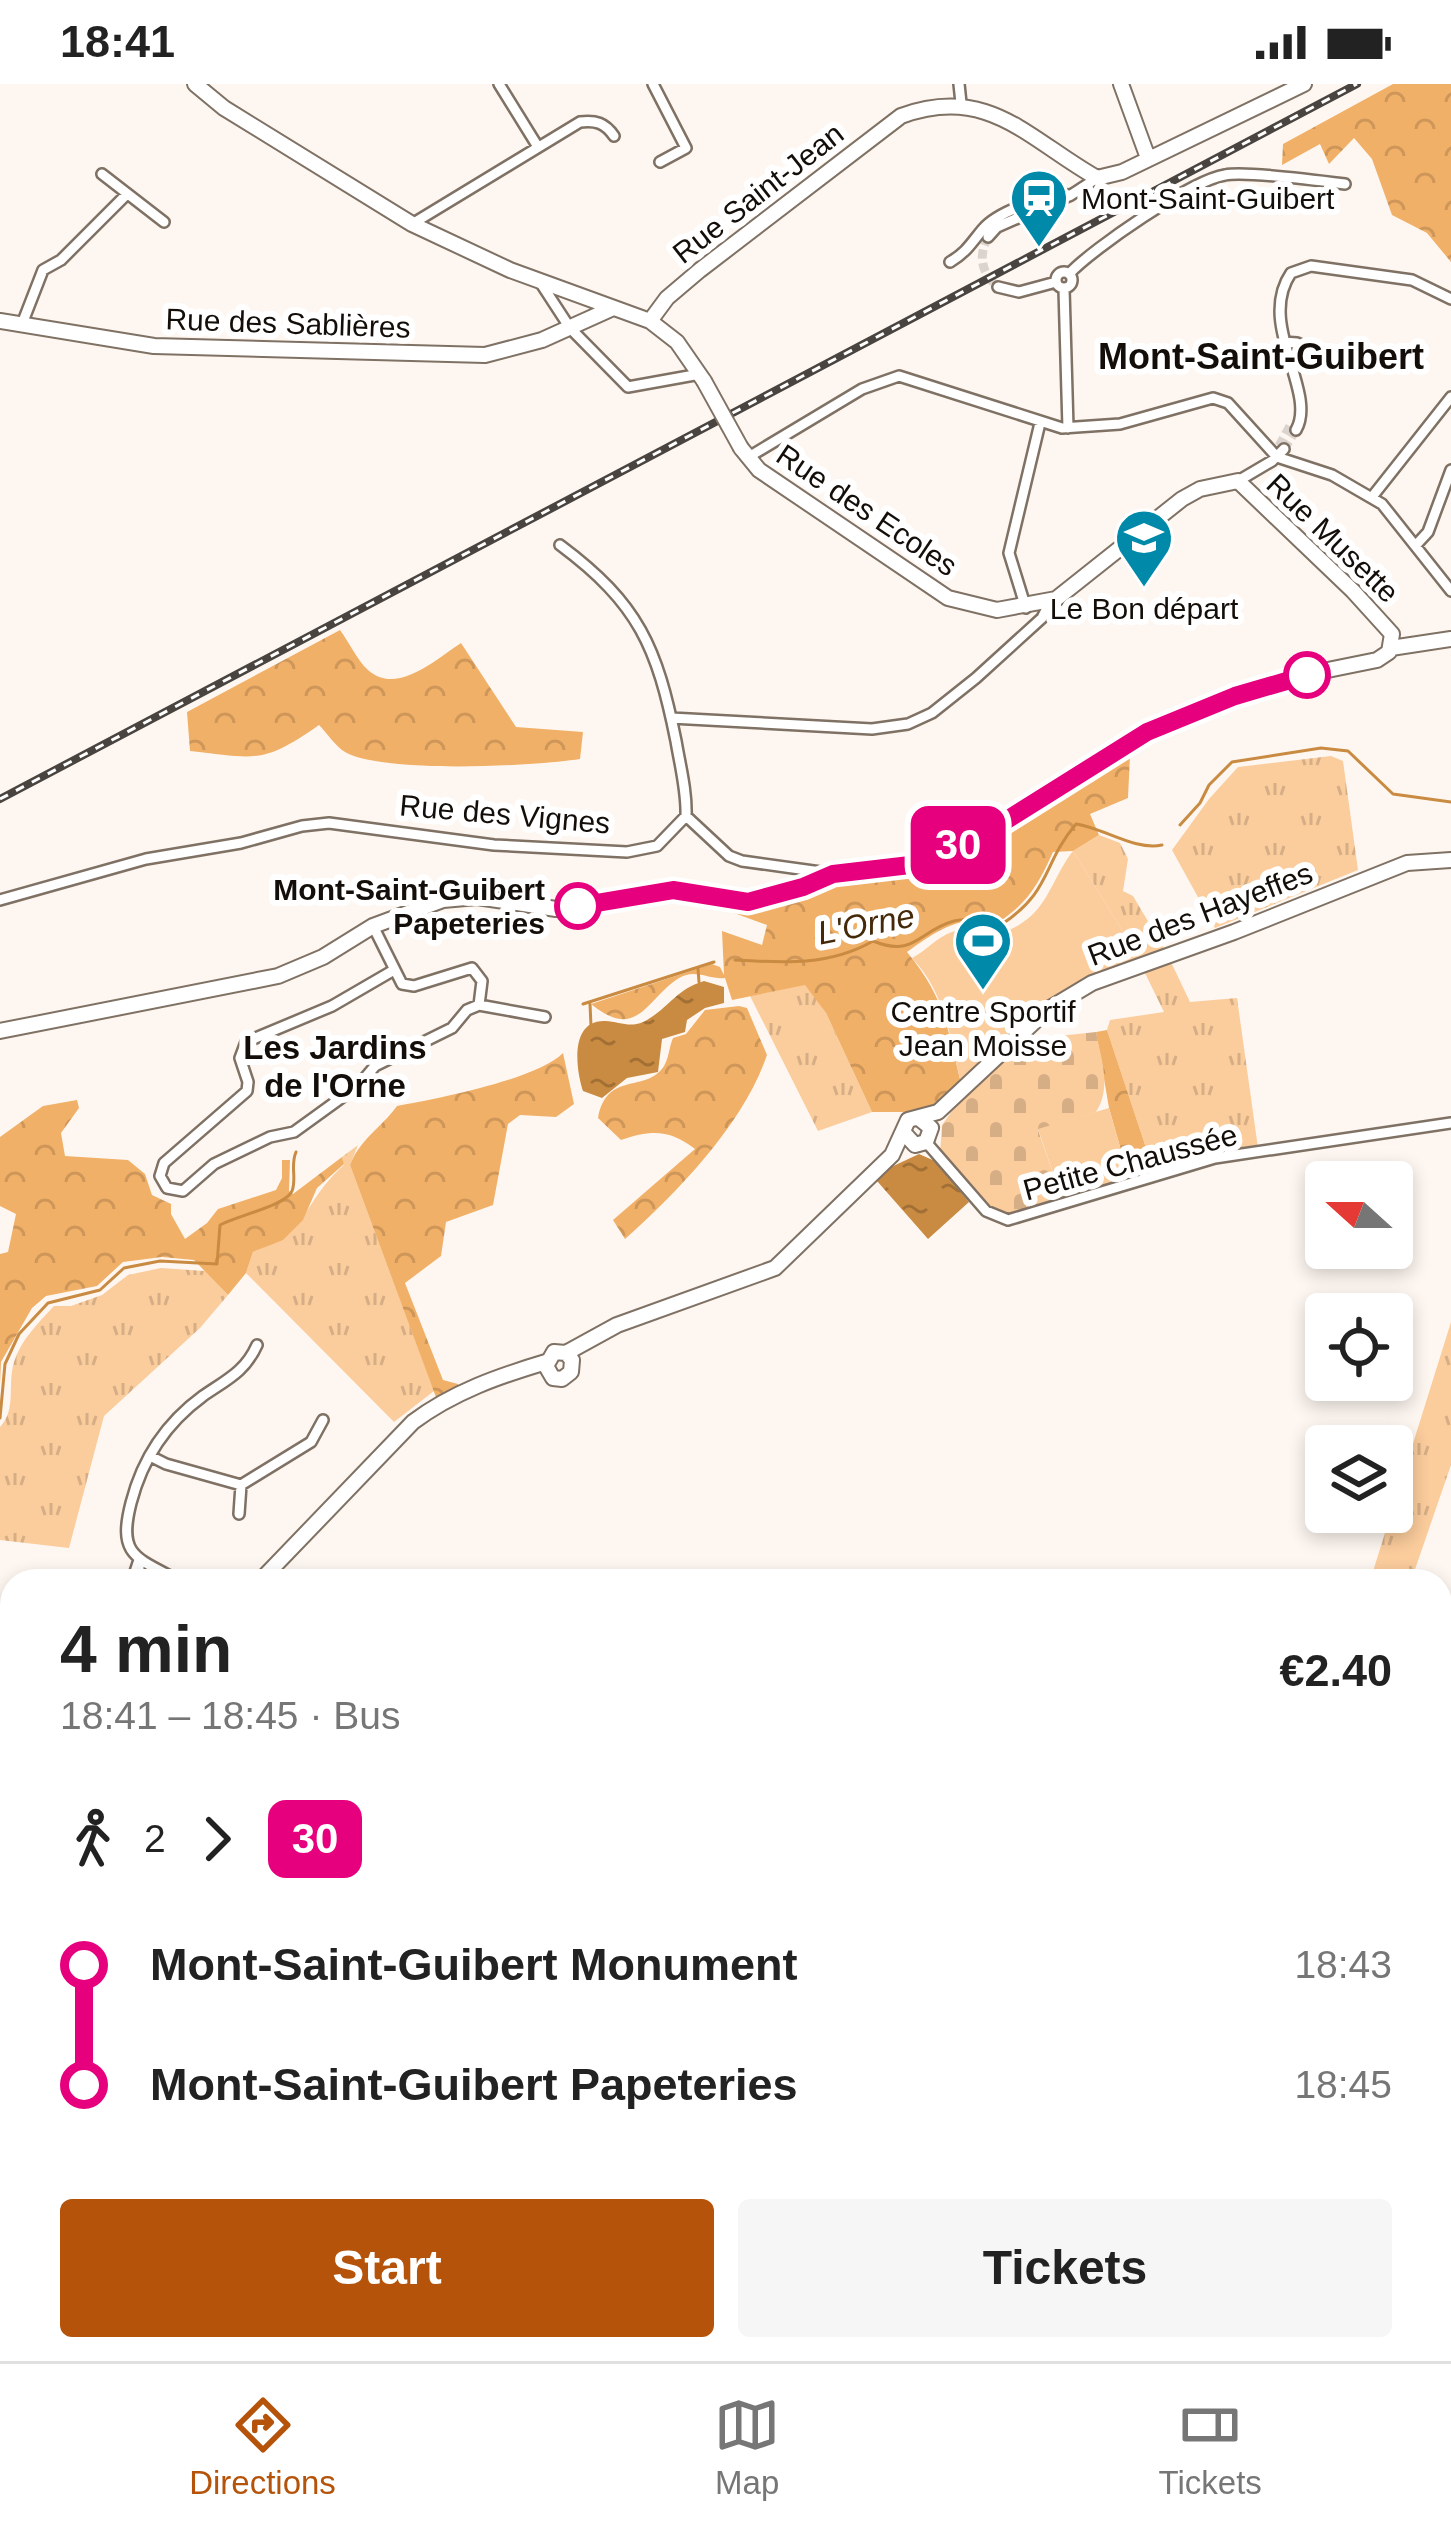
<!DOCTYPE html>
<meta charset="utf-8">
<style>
:root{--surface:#fff;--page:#f6f6f6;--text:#222;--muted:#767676;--line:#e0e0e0;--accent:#b45309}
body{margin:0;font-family:Helvetica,sans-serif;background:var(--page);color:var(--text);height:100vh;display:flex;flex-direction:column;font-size:45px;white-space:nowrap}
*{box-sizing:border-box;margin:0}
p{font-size:39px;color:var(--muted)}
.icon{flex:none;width:66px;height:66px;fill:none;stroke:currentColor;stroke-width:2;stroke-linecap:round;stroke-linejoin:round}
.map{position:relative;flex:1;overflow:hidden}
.sheet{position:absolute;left:0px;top:1485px;width:1452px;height:792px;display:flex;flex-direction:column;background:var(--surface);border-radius:36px 36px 0 0;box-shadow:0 6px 18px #0003}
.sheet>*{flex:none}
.badge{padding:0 24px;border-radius:18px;font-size:42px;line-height:78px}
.needle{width:78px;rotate:291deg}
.buttons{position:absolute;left:1305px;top:1077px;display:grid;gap:24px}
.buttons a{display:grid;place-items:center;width:108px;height:108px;border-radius:12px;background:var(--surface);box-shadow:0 6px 18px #0003;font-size:60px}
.map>.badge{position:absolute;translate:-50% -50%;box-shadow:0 0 0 6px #fff}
.legs{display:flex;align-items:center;gap:18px;height:132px;padding:0 60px;font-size:39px}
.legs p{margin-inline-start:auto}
.overview{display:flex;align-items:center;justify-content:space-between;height:204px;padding:0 60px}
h1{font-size:66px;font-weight:800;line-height:90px}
.action{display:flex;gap:24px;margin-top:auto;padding:24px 60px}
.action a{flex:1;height:138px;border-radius:12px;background:var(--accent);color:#fff;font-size:48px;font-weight:800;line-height:138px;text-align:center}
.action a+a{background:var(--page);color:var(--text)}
ul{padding:0 60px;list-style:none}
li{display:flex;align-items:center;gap:42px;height:120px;font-size:45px}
li i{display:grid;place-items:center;width:18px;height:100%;margin:0 15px;background:currentColor}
li i::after{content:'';width:30px;height:30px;margin:-15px;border:9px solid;border-radius:50%;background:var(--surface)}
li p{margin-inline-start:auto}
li:first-child i{background:linear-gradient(#0000 50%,currentColor 0)}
li:last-child i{background:linear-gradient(currentColor 50%,#0000 0)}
.status{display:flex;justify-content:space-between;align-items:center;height:84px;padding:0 60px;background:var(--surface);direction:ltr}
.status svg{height:33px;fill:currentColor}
.dock{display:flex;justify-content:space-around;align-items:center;height:168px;border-top:3px solid var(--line);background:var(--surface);font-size:33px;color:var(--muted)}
.dock a{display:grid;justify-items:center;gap:6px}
.dock .selected{color:var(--accent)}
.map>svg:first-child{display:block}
.grass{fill:url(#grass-tufts)}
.forest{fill:url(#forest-crowns)}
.cemetery{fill:url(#cemetery-stones)}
.pitch{fill:#fbcc9c}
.water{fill:url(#water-ripples)}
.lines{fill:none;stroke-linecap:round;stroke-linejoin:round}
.stream{stroke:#c98a41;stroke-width:3}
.street-tunnel{stroke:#dbd4ce;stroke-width:9;stroke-dasharray:9 4.5;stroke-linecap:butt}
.street-casing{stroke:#7f7164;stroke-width:14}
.secondary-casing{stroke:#7f7164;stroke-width:18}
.street{stroke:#fff;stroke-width:9}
.secondary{stroke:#fff;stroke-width:14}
.rail-casing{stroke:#49443f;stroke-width:8}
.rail{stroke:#fff;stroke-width:3;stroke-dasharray:9;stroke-linecap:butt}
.secondary-bridge-casing{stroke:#7f7164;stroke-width:18;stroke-linecap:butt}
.secondary-bridge{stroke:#fff;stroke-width:14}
.line-1-casing{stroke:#fff;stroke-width:27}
.line-1{stroke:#e6007e;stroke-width:18}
.stop-1-dot{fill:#fff;stroke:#e6007e;stroke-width:6}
.labels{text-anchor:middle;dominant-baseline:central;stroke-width:12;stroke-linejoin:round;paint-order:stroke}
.street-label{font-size:30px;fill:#130e09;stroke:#fff}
.poi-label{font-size:30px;fill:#130e09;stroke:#fff}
.stop-label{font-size:30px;font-weight:bold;fill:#130e09;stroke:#fff;text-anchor:end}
.water-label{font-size:33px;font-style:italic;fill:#44290a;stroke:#fff}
.neighbourhood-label{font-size:33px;font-weight:bold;fill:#130e09;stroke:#fff}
.quarter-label{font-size:36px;font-weight:bold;fill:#130e09;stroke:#fff}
</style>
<div class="status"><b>18:41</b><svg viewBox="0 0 49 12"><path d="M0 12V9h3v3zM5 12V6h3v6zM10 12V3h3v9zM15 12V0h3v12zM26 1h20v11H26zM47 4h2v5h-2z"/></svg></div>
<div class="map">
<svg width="1451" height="2277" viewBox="0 0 1451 2277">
<defs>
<pattern id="grass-tufts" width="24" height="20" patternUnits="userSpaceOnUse" patternTransform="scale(3)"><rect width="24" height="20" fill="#fbcc9c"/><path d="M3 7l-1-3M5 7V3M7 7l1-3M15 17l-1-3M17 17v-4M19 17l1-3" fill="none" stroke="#d6ae85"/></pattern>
<pattern id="forest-crowns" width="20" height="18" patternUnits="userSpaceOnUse" patternTransform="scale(3)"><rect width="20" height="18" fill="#f1b068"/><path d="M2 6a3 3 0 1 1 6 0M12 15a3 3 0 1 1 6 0" fill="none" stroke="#ce9659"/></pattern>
<pattern id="cemetery-stones" width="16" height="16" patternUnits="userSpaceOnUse" patternTransform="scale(3)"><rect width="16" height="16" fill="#fbcc9c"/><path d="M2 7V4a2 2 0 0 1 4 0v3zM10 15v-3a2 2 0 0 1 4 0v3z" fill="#d6ae85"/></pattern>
<pattern id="water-ripples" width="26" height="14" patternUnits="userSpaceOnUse" patternTransform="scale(3)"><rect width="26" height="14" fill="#c98a41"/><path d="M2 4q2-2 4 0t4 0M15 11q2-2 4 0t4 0" fill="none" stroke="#a26f35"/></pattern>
</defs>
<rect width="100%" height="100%" fill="#fef7f1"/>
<path class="grass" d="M1331,672L1343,677L1358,786L1215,844L1172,766L1209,715L1238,683Z
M1099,751L1120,759L1128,775L1123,807L1133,812L1165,866L1140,875L1073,767Z
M1170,876L1190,918L1237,914L1258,1064L1155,1091L1107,946L1110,936L1164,928L1144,887Z
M806,900L826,929L872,1028L818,1047L750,912Z
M358,1061L350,1081L434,1307L394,1338L246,1189L253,1168C313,1145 301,1119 344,1081L342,1073Z
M161,1184L205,1187L228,1211L200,1244L104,1332L69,1464L0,1456V1343C17,1325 7,1301 14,1278C21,1256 38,1239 54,1222H71L102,1211L128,1191Z
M1451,1238V1381L1411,1497H1370Z
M1440,1635L1451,1652V1935L1440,1845Z
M777,2265H945L939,2277H791Z"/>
<path class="forest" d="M1393,0H1451V178L1427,149L1392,131L1372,75L1354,54L1329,80L1320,60L1282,81L1283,60Z
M340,546C349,558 357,576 368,586C397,612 436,575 461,559L516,643L583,648L580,675C534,682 384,690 345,668C336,663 327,649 319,641C262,681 256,674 190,667L187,628Z
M1130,672L1128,714L1090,730L1099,751L1073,767L1053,768C1039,799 1028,819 999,838C961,830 937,846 907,868C945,914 947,943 961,999L928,1028H872L826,929L805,901L732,916L725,894C710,896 695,884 679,894C646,915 638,958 591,920L712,880L720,883L724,891L722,847L762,861L767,841L723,825L724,818L766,823L824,803L901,790L950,771L962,778C1009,752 1083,684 1130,672Z
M739,922L747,924L767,971C744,1039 679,1107 625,1155L613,1136L695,1065C669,1045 651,1046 621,1056L598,1034C607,986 646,1010 664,982C669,974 669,963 673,954L686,950L705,926Z
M1107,946L1155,1091L1130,1098L1109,1024L1096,948Z
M563,969L574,1020L556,1033L520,1031L508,1040L493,1121L446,1138L441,1172L405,1199L443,1296L458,1300L457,1307L437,1316L350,1081C360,1055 381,1044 397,1022C436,1015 538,995 563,969Z
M77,1016L79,1024L61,1049L65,1072L128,1076L145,1090L152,1111L171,1120V1130L185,1155L207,1139L218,1125L276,1106L282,1094V1076H290L289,1107L293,1110L342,1073L344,1080L317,1104L303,1136L283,1156L253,1168L246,1189L228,1211L194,1176L162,1173L123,1178L97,1202L46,1212L32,1224L1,1278L0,1301V1170L8,1168L16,1130L0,1122V1053L43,1022Z"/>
<path class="cemetery" d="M1096,948C1101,975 1112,1003 1096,1028L1038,1046L1063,1118C981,1141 993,1130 940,1070L942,1041L952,1027L1023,956Z"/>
<path class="pitch" d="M1073,767L1140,875L1037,928L961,999C950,954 945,908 912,874C926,867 937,853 952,848C984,837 995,864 1032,831C1050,814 1057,787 1073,767Z
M1109,1024L1130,1098L1063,1118L1038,1045Z"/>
<path class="water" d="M704,897L724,903V919L705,924L687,936L685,948L662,955L658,988L627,994L602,1014L583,1007C576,986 569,936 605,937C622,938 633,946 650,934C672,920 676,906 704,897Z
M919,1070L935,1077L969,1118L928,1155L877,1097L889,1084Z"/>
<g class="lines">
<path class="stream" d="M1180,741L1200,719L1209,701L1232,678L1321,664L1348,667L1393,710L1451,718
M735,876C783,879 830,882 873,857C915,874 918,847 954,837C969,833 987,838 1002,840C1052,807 1042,780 1076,740C1104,744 1135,767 1162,761
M698,885L699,898
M583,920L714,878
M590,920L591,942
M0,1334L5,1280L19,1250L48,1219L100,1206L124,1184L160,1177L217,1180L220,1141C236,1132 287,1121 292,1107C297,1094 290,1082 296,1068
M0,1685L12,1681
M751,2265L763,2277"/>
<path class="street-tunnel" d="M988,153C978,172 981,189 998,203
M1279,362L1290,342
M1284,365L1296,346"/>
<defs>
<path id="street" d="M499,0L538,63
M653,0L686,64L660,78
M959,0L961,19
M102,90L164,138
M412,140L580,38C596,36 605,39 614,52
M988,153L997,143L1071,111L1097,94
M950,178C967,168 971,159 983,145C997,128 1050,108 1071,111
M1056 196a8 8 0 1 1 16 0a8 8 0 1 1-16 0Z
M1069,190C1092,165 1192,96 1225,91C1245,87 1322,97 1345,100
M542,201L570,244L628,303L700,290
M998,203L1019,208L1056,198
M1064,205L1068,344
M22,240L43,186L61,176L126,111
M1283,258L1297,259L1329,273L1340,266
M1296,346C1318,308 1256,240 1291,189L1311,182L1412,196L1451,215
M747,374L862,305L899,292L1062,344L1120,340L1213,314L1228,319L1277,373L1332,391L1382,420L1451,507
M1238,397L1272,377L1284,365
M1372,413L1451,313
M560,461C639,520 657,563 676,657C680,681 687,707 686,732
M1416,461L1428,448L1451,386
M1026,524L1009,469L1040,339
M671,634L872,645L908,640L932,629L976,594L1042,534L1050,518
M0,816L146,775L241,759L302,742L329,739L494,761L627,768L657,762L686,732L729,772L742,777L828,789
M373,842L402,900L414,902L472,884L482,897L479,921L467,926L452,944L375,982L359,1001L294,1048L270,1053L214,1080L183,1107L167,1104L160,1092L164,1079L247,1007L248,998L240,974L246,958L332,922L394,886
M479,921L545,933
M926,1058L986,1127L1008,1136L1215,1074L1451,1039
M150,1372L166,1380L241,1401L311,1358L323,1336
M239,1430L241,1401
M176,1495C134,1473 118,1470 131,1419C142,1376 166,1339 203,1312C226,1296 245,1288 257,1261
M132,1497L139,1476
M139,1497V1476
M1440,1684L1451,1666
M0,1776L12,1774
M943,2277L949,2265"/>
<path id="secondary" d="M195,0L224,24L412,140L510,186L650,237L677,258L704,297
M1121,0L1148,74
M0,237L154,262L485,271L542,256L613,224
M650,237L667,214L700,186L901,32C988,0 1028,55 1097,94L1122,88L1304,0
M741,364L759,386L948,514L997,526L1056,515L1182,415L1200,405L1238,397L1353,507L1392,550
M1391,564L1451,555
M0,947L278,892L323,873L373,842L443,816L477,813L556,825L673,806L748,818L803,803L833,790L890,786L994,744L1147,648L1189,629L1303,591L1377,576L1389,568L1392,550
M904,1049L915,1061L926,1058L931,1044L920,1035
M566,1269L572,1276L571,1288L562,1295L553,1294L546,1282L554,1268L566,1269L617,1241L775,1184L892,1071L908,1036L938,1028L1047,926L1092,899L1234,848L1407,779L1451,776
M260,1497L413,1338C453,1308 499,1292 546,1278
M0,1567L12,1566
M996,2265L1019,2277"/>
</defs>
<use href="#street" class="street-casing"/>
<use href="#secondary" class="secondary-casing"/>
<use href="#street" class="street"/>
<use href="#secondary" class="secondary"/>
<defs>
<path id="rail" d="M0,715L1357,0"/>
</defs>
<use href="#rail" class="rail-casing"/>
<use href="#rail" class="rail"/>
<defs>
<path id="secondary-bridge" d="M704,297L741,364"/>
</defs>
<use href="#secondary-bridge" class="secondary-bridge-casing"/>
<use href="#secondary-bridge" class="secondary-bridge"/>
</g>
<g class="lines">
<defs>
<path id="line-1" d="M578,822L673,806L748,818L803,803L833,790L910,781L994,744L1147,648L1235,612L1307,591"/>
</defs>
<use href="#line-1" class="line-1-casing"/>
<use href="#line-1" class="line-1"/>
</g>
<defs>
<symbol id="station-pin" viewBox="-11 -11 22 30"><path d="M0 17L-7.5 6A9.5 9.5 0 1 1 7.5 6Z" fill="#0089a9" stroke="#fff"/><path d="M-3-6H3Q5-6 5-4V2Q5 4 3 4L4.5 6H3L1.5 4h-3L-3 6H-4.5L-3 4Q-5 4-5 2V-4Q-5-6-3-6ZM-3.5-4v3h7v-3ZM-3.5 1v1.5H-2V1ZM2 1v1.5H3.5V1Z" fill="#fff"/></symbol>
<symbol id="school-pin" viewBox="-11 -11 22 30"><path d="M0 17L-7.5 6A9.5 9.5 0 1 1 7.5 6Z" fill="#0089a9" stroke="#fff"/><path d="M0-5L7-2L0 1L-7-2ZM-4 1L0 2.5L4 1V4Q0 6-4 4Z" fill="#fff"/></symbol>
<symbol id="stadium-pin" viewBox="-11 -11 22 30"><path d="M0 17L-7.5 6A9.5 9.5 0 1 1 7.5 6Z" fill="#0089a9" stroke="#fff"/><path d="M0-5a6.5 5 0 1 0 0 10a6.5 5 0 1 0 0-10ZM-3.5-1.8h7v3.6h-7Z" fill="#fff"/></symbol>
</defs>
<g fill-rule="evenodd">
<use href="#station-pin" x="1006" y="81" width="66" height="90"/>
<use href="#school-pin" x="1111" y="421" width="66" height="90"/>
<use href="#stadium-pin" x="950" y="824" width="66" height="90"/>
</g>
<g class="stop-1-dot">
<circle cx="1307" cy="591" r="21"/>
<circle cx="578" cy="822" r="21"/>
</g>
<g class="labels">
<g class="street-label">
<text transform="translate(758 109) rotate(-38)">Rue Saint-Jean</text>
<text transform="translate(288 239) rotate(2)">Rue des Sablières</text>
<text transform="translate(867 426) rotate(34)">Rue des Ecoles</text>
<text transform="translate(1333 454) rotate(44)">Rue Musette</text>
<text transform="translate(505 730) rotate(5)">Rue des Vignes</text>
<text transform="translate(1200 830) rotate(-21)">Rue des Hayeffes</text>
<text transform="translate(1130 1078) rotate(-15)">Petite Chaussée</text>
</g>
<g class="poi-label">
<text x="1081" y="114" text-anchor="start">Mont-Saint-Guibert</text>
<text x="1144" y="524">Le Bon départ</text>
<text x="983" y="927">Centre Sportif<tspan x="983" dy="34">Jean Moisse</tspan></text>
</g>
<g class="stop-label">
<text x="545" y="805">Mont-Saint-Guibert<tspan x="545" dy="34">Papeteries</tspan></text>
</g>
<g class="water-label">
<text transform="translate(866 840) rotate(-11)">L'Orne</text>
</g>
<g class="neighbourhood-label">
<text x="335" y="963">Les Jardins<tspan x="335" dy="38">de l'Orne</tspan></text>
</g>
<g class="quarter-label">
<text x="1261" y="272">Mont-Saint-Guibert</text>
</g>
</g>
</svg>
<div class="buttons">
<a><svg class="needle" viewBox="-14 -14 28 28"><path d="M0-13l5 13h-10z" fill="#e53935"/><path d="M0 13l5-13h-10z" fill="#767676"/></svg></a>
<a><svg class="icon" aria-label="locate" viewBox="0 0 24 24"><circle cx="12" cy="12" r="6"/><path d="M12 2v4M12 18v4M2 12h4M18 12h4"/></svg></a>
<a><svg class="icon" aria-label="layers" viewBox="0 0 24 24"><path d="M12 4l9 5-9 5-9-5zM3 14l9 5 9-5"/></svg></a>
</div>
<b class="badge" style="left:958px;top:761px;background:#e6007e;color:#fff">30</b>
<section class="sheet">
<div class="overview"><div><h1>4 min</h1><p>18:41 – 18:45 · Bus</p></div><b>€2.40</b></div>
<div class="legs"><svg class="icon" aria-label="walk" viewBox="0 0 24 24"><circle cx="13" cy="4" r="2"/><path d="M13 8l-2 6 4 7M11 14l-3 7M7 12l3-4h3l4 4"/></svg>2<svg class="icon" aria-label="forward" viewBox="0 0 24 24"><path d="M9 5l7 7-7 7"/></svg><b class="badge" style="background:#e6007e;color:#fff">30</b></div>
<ul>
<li><i style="color:#e6007e"></i><b>Mont-Saint-Guibert Monument</b><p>18:43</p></li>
<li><i style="color:#e6007e"></i><b>Mont-Saint-Guibert Papeteries</b><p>18:45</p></li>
</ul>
<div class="action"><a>Start</a><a>Tickets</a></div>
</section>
</div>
<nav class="dock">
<a class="selected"><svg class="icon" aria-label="directions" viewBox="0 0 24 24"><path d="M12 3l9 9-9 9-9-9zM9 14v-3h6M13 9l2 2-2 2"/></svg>Directions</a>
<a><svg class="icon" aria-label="map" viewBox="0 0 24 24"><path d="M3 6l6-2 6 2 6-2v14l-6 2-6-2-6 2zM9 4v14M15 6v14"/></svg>Map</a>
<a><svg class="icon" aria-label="tickets" viewBox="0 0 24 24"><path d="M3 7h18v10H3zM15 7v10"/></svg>Tickets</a>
</nav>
